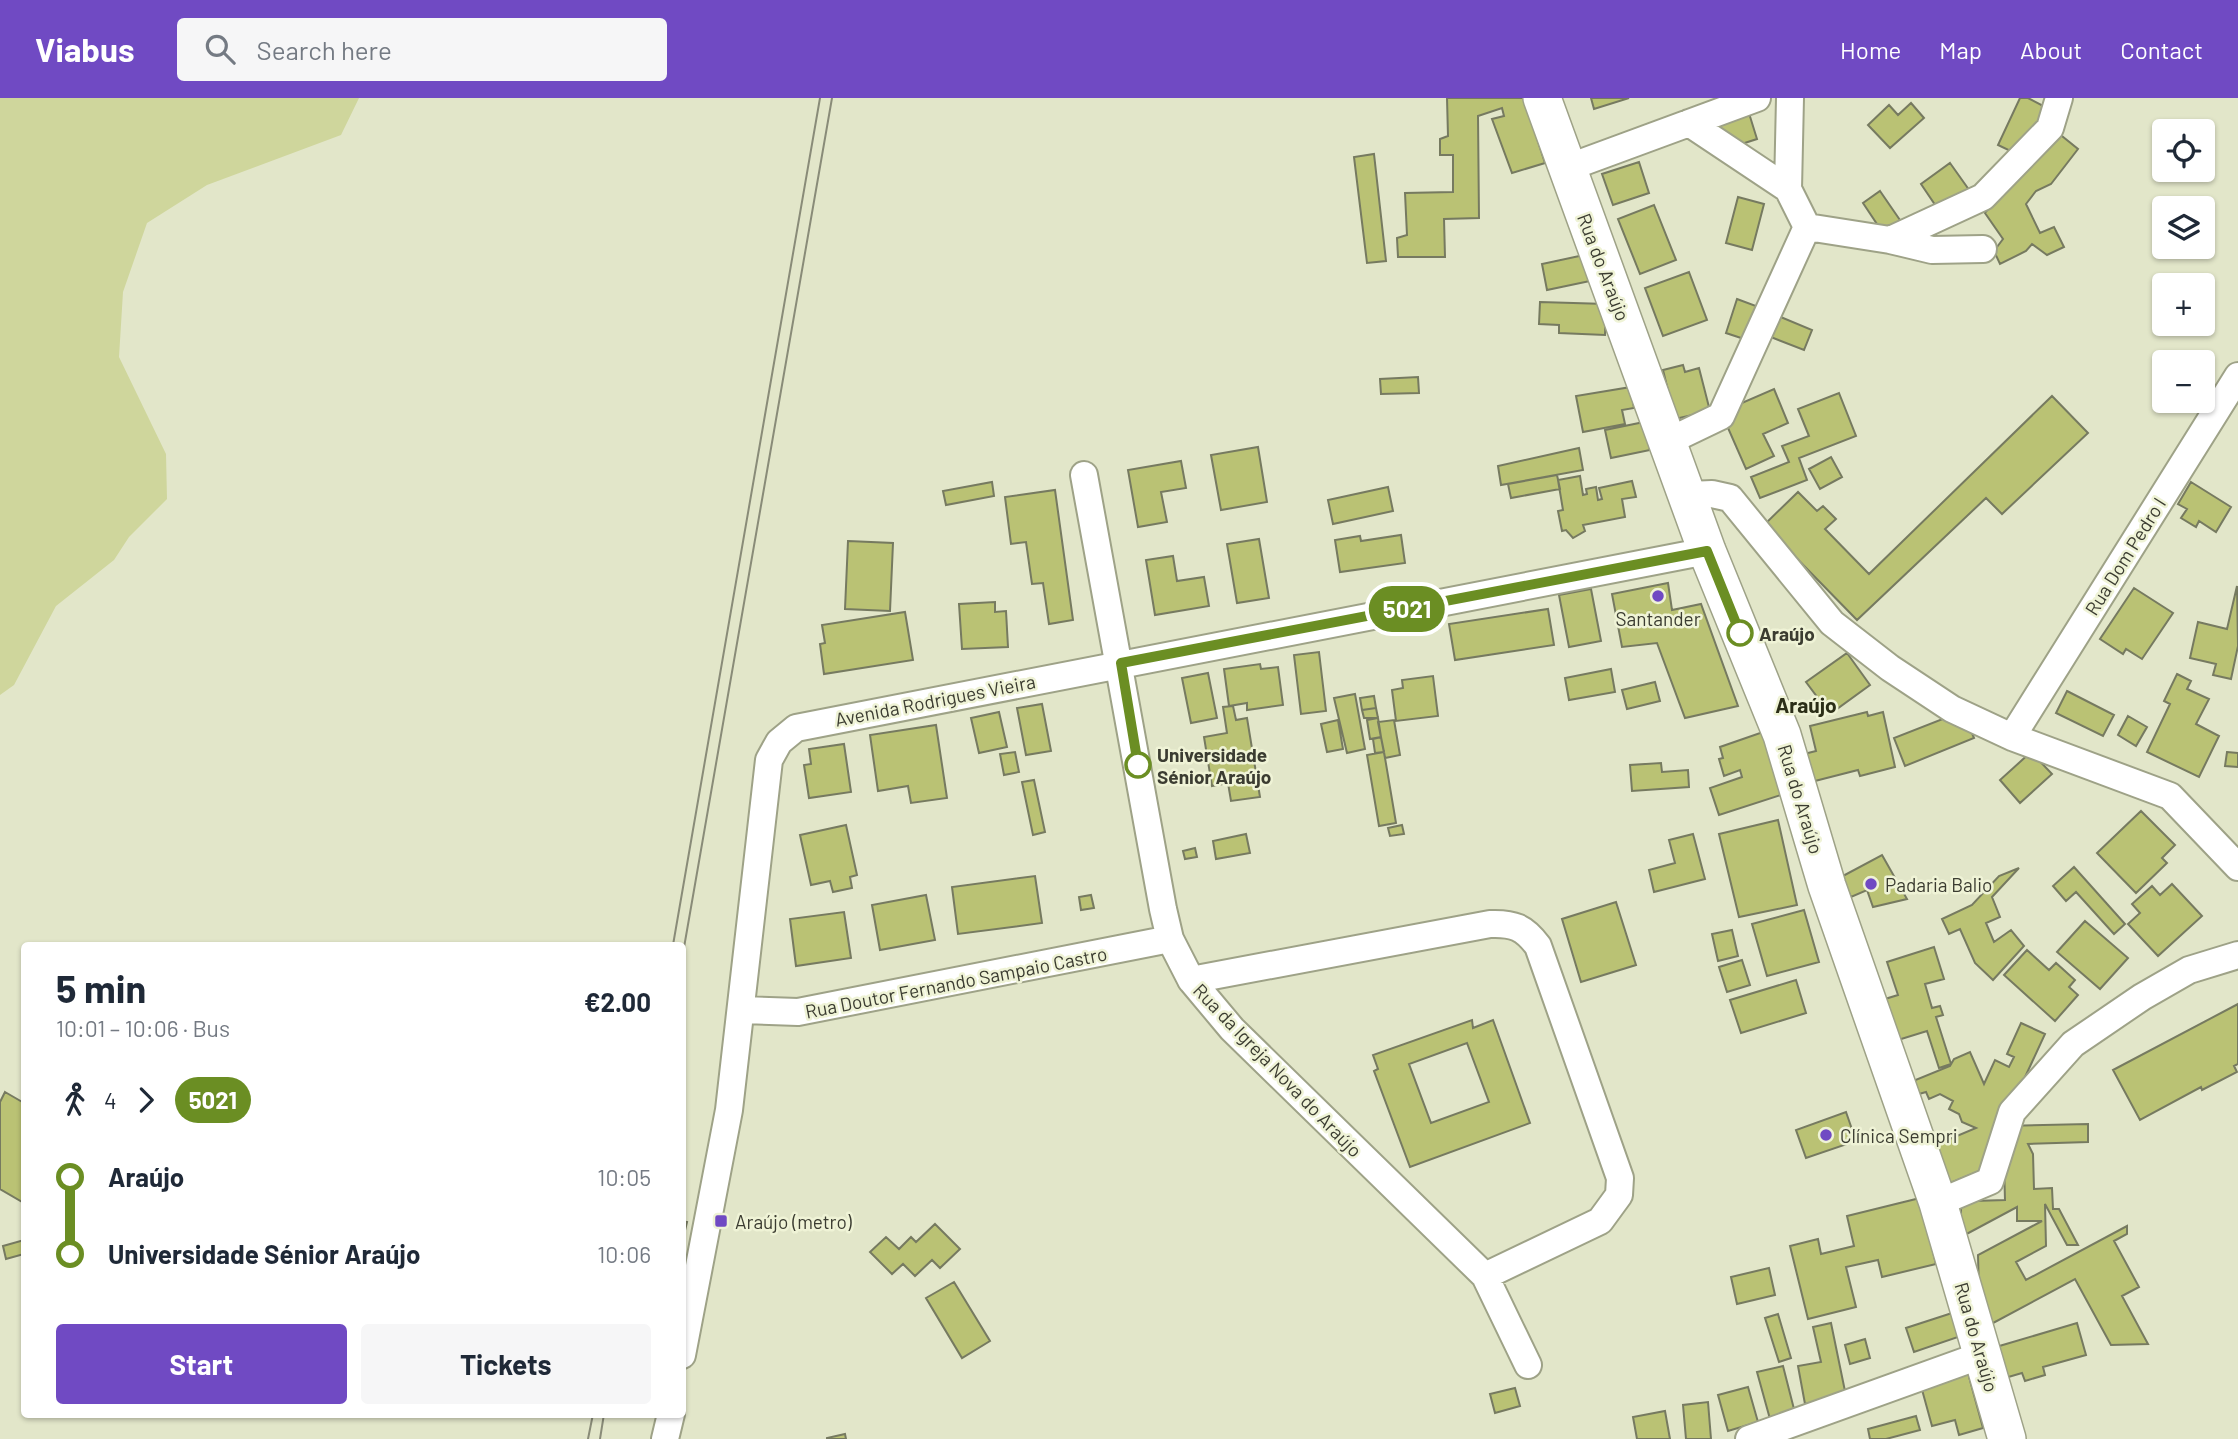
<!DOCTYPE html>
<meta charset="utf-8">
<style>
:root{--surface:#fff;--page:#f6f6f7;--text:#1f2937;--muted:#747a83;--accent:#704ac3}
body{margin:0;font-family:Barlow,sans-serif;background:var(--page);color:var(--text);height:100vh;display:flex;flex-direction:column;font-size:26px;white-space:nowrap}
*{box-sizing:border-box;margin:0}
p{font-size:23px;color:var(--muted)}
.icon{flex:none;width:38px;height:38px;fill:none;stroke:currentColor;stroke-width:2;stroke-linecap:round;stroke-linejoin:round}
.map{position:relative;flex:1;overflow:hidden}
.drawer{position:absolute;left:21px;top:844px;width:665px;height:476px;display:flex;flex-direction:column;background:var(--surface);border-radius:7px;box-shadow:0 2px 5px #0004}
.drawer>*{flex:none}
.badge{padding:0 14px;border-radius:23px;font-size:24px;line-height:46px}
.fabs{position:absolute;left:2152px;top:21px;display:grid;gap:14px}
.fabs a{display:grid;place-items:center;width:63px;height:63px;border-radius:7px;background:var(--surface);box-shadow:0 2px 5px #0004;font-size:35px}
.map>.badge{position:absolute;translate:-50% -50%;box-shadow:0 0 0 4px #fff}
.legs{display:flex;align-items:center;gap:10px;height:77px;padding:0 35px;font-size:23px}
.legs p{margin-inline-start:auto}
.head{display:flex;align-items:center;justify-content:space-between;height:119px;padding:0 35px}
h1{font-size:38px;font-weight:700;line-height:52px}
.primary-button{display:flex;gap:14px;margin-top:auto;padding:14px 35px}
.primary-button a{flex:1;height:80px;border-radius:7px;background:var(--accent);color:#fff;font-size:28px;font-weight:700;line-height:80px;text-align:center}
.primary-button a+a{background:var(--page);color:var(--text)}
ul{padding:0 35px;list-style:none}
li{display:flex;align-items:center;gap:24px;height:77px;font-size:26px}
li i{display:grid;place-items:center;width:10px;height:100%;margin:0 9px;background:currentColor}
li i::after{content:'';width:18px;height:18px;margin:-9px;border:5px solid;border-radius:50%;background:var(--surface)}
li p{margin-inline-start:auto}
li:first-child i{background:linear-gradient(#0000 50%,currentColor 0)}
li:last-child i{background:linear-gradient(currentColor 50%,#0000 0)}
header{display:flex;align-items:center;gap:42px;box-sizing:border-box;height:98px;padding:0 35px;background:var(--accent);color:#fff}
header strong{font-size:33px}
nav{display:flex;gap:38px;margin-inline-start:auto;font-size:24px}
.search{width:490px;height:63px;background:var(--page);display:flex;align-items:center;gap:18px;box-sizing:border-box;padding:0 24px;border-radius:7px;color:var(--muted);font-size:26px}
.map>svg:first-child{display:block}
.green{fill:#cfd69c}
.building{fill:#bac274;stroke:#767a60;stroke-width:2;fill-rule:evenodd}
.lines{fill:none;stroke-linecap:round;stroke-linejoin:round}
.minor-casing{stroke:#9ea287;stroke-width:30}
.secondary-casing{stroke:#9ea287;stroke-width:40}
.minor{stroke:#fff;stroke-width:26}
.secondary{stroke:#fff;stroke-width:37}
.tram{stroke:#898b78;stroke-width:2}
.line-1-casing{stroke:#fff;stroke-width:16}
.line-1{stroke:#6b8e23;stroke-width:10}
.poi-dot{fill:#704ac3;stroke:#eff3d6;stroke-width:2.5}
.stop-1-dot{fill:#fff;stroke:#6b8e23;stroke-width:3.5}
.labels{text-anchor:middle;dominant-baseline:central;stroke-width:5;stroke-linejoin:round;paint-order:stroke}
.street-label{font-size:19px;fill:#3b3c31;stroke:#eff3d6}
.poi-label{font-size:19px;fill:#3b3c31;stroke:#eff3d6;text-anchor:start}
.stop-label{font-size:19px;font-weight:bold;fill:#3b3c31;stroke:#eff3d6;text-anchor:start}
.neighbourhood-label{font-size:21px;font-weight:bold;fill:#2b2e17;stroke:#eff3d6}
</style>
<header>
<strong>Viabus</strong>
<div class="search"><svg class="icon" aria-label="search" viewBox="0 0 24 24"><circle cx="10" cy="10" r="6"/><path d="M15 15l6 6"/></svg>Search here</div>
<nav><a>Home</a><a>Map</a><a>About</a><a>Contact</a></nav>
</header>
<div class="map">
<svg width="2238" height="1341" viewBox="0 0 2238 1341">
<rect width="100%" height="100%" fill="#e2e6c9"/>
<path class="green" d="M0,0H359L341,37L207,87L147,125L123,194L119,259L166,356L167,401L129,439L114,462L56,508L14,587L0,597Z"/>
<path class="building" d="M1447,0H1524L1545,65L1512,75L1492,21L1504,18L1502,10L1478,18L1479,120L1444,121L1445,159H1398L1397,140L1407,137L1405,95L1453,94V57H1440V41L1448,38Z
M1591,0H1629L1594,11Z
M2020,0H2028L2049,11L2025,60L1998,47Z
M1911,5L1924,20L1890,50L1868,27L1889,7L1898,17Z
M1748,12L1757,41L1726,51L1716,22Z
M2052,30L2078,51L2051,86L2036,93L2026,106L2040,135L2054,129L2064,149L2047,157L2032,146L2026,153L2000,166L1994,153L2003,141L1985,115Z
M1374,56L1386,163L1367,165L1354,59Z
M1639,64L1649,95L1613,107L1602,76Z
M1950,65L1972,96L1942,117L1921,86Z
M1880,93L1902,125L1885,138L1863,105Z
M1738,99L1764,106L1752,152L1726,145Z
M1654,107L1676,162L1640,176L1618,121Z
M1584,157L1590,183L1547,192L1542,166Z
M1689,174L1707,222L1663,238L1645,190Z
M1737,201L1756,208L1744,241L1726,235Z
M1540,204L1606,206L1605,237L1559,235V227L1539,226Z
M1766,213L1812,232L1804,252L1758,234Z
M1683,267L1685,274L1699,270L1710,313L1675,321L1663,272Z
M1418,279L1419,295L1381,296L1380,281Z
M1631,289L1634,310L1622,312L1625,326L1583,334L1576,298Z
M1774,291L1788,325L1763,336L1774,358L1746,371L1721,314Z
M1839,295L1856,338L1799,360L1807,382L1760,400L1751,379L1789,364L1782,348L1809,338L1798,311Z
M2052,298L2088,335L2002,416L1986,400L1857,522L1764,427L1798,394L1817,413L1823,408L1836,421L1825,431L1869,476Z
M1644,324L1650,352L1611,360L1605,332Z
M1258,349L1267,404L1221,412L1211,357Z
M1579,350L1583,372L1501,387L1498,368Z
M1831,359L1842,379L1820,391L1809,371Z
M1181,363L1186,390L1161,394L1167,424L1138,429L1128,372Z
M1557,377L1560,391L1511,400L1508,386Z
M1580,378L1583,397L1587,396L1586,391L1596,389L1598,402L1602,401L1599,390L1632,383L1636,399L1622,401L1625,419L1583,427L1585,433L1573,440L1566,432L1562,433L1558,413L1563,412L1558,382Z
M992,384L994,398L946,407L943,393Z
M2191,384L2231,409L2216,434L2199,423L2196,429L2181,420L2187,411L2178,406Z
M1388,389L1393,413L1333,426L1328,402Z
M1055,392L1073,522L1049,526L1043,485L1032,486L1026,444L1011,446L1005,399Z
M1401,437L1405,465L1340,474L1335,442L1360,438L1361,443Z
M1259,441L1269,500L1237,505L1227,446Z
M848,443L893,445L890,513L845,511Z
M1173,458L1177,483L1204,479L1209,508L1155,517L1146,462Z
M1668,485L1672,512L1701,506L1738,608L1685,620L1657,545L1622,549L1612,496Z
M2237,488L2238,548L2231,581L2213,577L2216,566L2190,560L2198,524L2227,531Z
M2134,490L2173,515L2142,561L2126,551L2123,556L2100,541Z
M1591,491L1601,543L1569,549L1559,497Z
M995,504V514L1006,513L1008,549L962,551L959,506Z
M1548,511L1554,547L1455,562L1449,526Z
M905,514L913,562L824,576L820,546L825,545L822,527Z
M1319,554L1326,613L1301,616L1294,557Z
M1847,555L1870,587L1830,616L1806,584Z
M1260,566L1261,571L1278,569L1283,607L1247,612V605L1229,608L1224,571Z
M1611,571L1615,594L1569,602L1565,580Z
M1208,575L1217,620L1191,625L1182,580Z
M2177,576L2191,583L2187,591L2209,601L2196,626L2219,638L2199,679L2147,654L2170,606L2164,603Z
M1433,578L1438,618L1396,623L1392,592L1403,590L1402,582Z
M1655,584L1660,603L1627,611L1622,592Z
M2067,593L2114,617L2103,638L2056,615Z
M1355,596L1365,651L1347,655L1334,600Z
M1374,598L1376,610L1362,612L1360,600Z
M1042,606L1051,653L1026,657L1017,610Z
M1233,608L1236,622L1247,620L1260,699L1231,703L1228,685L1212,688L1204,639L1227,635L1223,609Z
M1376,610L1378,620H1364L1362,612Z
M1963,613L1974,640L1905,668L1894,640Z
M999,614L1007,649L979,655L971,620Z
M1867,614L1868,618L1883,614L1895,669L1860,678L1858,672L1811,684L1804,656L1816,653L1810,628Z
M2128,618L2147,629L2136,648L2118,637Z
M1378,620L1381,639L1370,641L1367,622Z
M1338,622L1343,651L1327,654L1321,626Z
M1394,622L1400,657L1385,660L1378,624Z
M936,627L947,700L911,705L908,688L878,693L870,637Z
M1763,634L1784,696L1719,717L1710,690L1742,679L1740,672L1724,678L1719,661L1723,660L1720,649Z
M1381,639L1384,654L1375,655L1373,641Z
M844,646L851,694L809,700L804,667L811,666L809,651Z
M1015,654L1019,674L1004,677L1000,656Z
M1384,654L1396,725L1379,728L1367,657Z
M2031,654L2052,676L2020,705L2000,682Z
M2227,654L2238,655V669L2225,668Z
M1661,665L1662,674L1688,672L1689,689L1632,693L1630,667Z
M1034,682L1045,734L1033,737L1022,684Z
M2141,713L2175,747L2162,760L2167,765L2136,795L2097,755Z
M1778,722L1797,807L1739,819L1719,736Z
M846,727L857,777L850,779L852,790L833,794L830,783L811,787L800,737Z
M1402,727L1404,736L1390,738L1388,730Z
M1246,736L1250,755L1216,761L1213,743Z
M1693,736L1705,781L1654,794L1649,772L1675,765L1669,742Z
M1195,750L1197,759L1185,761L1183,753Z
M1882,757L1907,801L1873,809L1867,792L1851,799L1841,779Z
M2074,769L2125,826L2114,836L2076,794L2066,803L2053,788Z
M2019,770L1992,799L2000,819L1986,825L1994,844L2011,832L2024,848L1993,882L1975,865L1960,831L1949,836L1942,821L1972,807L1999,778Z
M1035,778L1042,825L958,836L952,789Z
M2172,786L2202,818L2158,858L2128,826L2140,815L2132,806L2152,788L2160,797Z
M926,797L935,842L880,852L872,807Z
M1091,797L1094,810L1081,812L1079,799Z
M1616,804L1636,867L1581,884L1562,821Z
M1804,812L1819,864L1767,878L1752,826Z
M844,814L851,860L796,868L790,821Z
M2085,823L2128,860L2100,891L2057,854Z
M1732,832L1738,858L1718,863L1712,836Z
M1934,849L1944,881L1925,886L1932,910L1940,908L1943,917L1936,919L1951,966L1939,970L1927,933L1898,942L1885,901L1898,897L1887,864Z
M2027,852L2049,872L2056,865L2075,882L2069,889L2078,897L2055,923L2004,877Z
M1742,862L1750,887L1727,894L1719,869Z
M1796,882L1806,915L1741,935L1730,902Z
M2238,906V966L2234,968L2237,974L2202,992L2201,989L2140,1022L2113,972Z
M1472,922L1473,930L1493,922L1530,1025L1410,1069L1374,973L1378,971L1373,957ZM1467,945L1489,1004L1431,1025L1409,966Z
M2021,925L2045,936L1982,1072L1948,1086L1933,1048L1976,1030L1962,1024L1959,1016L1949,1011L1953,1003L1940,996L1929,1001L1926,994L1919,996L1913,983L1950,968L1954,961L1970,954L1984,986L1995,962L2009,969L2014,959L2007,956Z
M5,994L24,1005V1105L0,1091V1004Z
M1846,1014L1856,1043L1806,1060L1796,1032Z
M2088,1026V1044L2028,1046L2033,1056L2034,1091L2052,1090L2053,1111H2059L2078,1147H2067L2045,1106L2046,1148L2016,1164L2026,1182L2127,1128V1136L2114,1143L2139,1189L2122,1198L2148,1246L2111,1247L2075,1181L1980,1232L1978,1157L2042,1123H2017V1109L1961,1139V1110L1973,1103L2005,1102L2003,1028Z
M1920,1100L1936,1166L1882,1179L1878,1162L1846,1169L1856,1209L1808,1221L1790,1148L1818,1141L1821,1156L1854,1148L1847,1118Z
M682,1123L687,1124L682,1145Z
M935,1126L960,1151L940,1170L932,1162L915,1178L903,1166L892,1176L870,1154L886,1139L899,1151L911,1139L916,1144Z
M24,1142V1156L6,1161L3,1148Z
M1769,1170L1775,1197L1737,1206L1731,1179Z
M954,1184L990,1243L962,1260L926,1200Z
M1952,1215L1961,1238L1914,1254L1906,1230Z
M1778,1216L1791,1260L1779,1264L1765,1220Z
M1831,1225L1846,1298L1805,1306L1798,1268L1821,1264L1813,1229Z
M2077,1225L2086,1257L2043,1269L2045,1277L2025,1283L2022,1275L2005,1280L1996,1249Z
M1865,1241L1870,1260L1850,1266L1845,1247Z
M1783,1268L1795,1315L1770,1321L1757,1274Z
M1968,1275L1983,1330L1959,1337L1955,1322L1932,1328L1921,1288Z
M1748,1289L1758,1324L1728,1333L1718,1297Z
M1515,1290L1520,1308L1495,1315L1490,1296Z
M1708,1304L1711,1341H1686L1683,1307Z
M1665,1313L1670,1341H1637L1633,1319Z
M1916,1318L1920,1332L1886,1341H1870L1868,1331Z
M845,1336L846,1341H827V1340Z"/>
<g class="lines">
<defs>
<path id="minor" d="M1790,0L1788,91L1807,129
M1689,25L1788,91
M1567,70L1757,0
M1890,142L1932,152L1983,151
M1669,343L1721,318L1807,129L1890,142L1983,99L2050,30L2059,0
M1084,377L1163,811L1170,841L1191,882L1232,931L1485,1178L1528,1267
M1689,397L1712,396L1730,400L1832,525L1890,570L1952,611L2012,639L2170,698L2238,769
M2012,639L2238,278
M1191,882L1490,826C1513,825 1524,829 1538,848L1620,1080L1619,1097L1600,1123L1485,1178
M742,912L798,914L1170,841
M1938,1105L1990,1083L2012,1014L2073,946L2142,899L2189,872L2238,857
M682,1257L729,1012L769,662L779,644L796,630L1707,453
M665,1341L671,1316
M1749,1341L1982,1257"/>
<path id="secondary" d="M1542,0L1707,453L1782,637L1827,788L1938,1105L2007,1341"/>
</defs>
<use href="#minor" class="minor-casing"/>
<use href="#secondary" class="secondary-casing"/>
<use href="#minor" class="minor"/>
<use href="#secondary" class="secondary"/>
<path class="tram" d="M673,847L820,0
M682,861L832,0
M588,1341L593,1316
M600,1341L604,1316"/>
</g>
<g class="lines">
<defs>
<path id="line-1" d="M1138,667L1121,565L1707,453L1740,535"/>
</defs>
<use href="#line-1" class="line-1-casing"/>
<use href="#line-1" class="line-1"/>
</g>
<g class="poi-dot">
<circle cx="1658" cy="498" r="7"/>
<circle cx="1871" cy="786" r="7"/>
<circle cx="1826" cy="1037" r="7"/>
<rect x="714" y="1116" width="14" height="14" rx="3.5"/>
</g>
<g class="stop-1-dot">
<circle cx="1740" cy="535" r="12"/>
<circle cx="1138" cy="667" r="12"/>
</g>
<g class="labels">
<g class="street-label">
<text transform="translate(1604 169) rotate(69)">Rua do Araújo</text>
<text transform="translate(2125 458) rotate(-58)">Rua Dom Pedro I</text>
<text transform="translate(935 602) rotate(-11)">Avenida Rodrigues Vieira</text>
<text transform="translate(1801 701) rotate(73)">Rua do Araújo</text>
<text transform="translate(956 884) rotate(-11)">Rua Doutor Fernando Sampaio Castro</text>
<text transform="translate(1278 972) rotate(46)">Rua da Igreja Nova do Araújo</text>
<text transform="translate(1977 1239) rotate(74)">Rua do Araújo</text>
</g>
<g class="poi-label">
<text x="1658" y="520" text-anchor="middle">Santander</text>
<text x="1885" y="786">Padaria Balio</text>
<text x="1840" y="1037">Clínica Sempri</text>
<text x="735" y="1123">Araújo (metro)</text>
</g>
<g class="stop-label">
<text x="1759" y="535">Araújo</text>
<text x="1157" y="656">Universidade<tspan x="1157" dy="22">Sénior Araújo</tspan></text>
</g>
<g class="neighbourhood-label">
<text x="1806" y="606">Araújo</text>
</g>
</g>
</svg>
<div class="fabs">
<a><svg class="icon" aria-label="locate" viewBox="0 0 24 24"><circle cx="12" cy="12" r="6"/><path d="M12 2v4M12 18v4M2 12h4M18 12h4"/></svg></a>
<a><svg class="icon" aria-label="layers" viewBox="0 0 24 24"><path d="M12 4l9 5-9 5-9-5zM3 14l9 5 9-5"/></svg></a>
<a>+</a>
<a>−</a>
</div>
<b class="badge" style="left:1407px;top:511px;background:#6b8e23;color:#fff">5021</b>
<section class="drawer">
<div class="head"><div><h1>5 min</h1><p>10:01 – 10:06 · Bus</p></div><b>€2.00</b></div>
<div class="legs"><svg class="icon" aria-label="walk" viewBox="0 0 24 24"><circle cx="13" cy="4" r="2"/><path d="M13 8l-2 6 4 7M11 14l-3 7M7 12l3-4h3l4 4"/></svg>4<svg class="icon" aria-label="forward" viewBox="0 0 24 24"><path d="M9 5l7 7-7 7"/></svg><b class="badge" style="background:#6b8e23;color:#fff">5021</b></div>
<ul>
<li><i style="color:#6b8e23"></i><b>Araújo</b><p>10:05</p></li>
<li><i style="color:#6b8e23"></i><b>Universidade Sénior Araújo</b><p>10:06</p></li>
</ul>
<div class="primary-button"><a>Start</a><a>Tickets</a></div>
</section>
</div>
